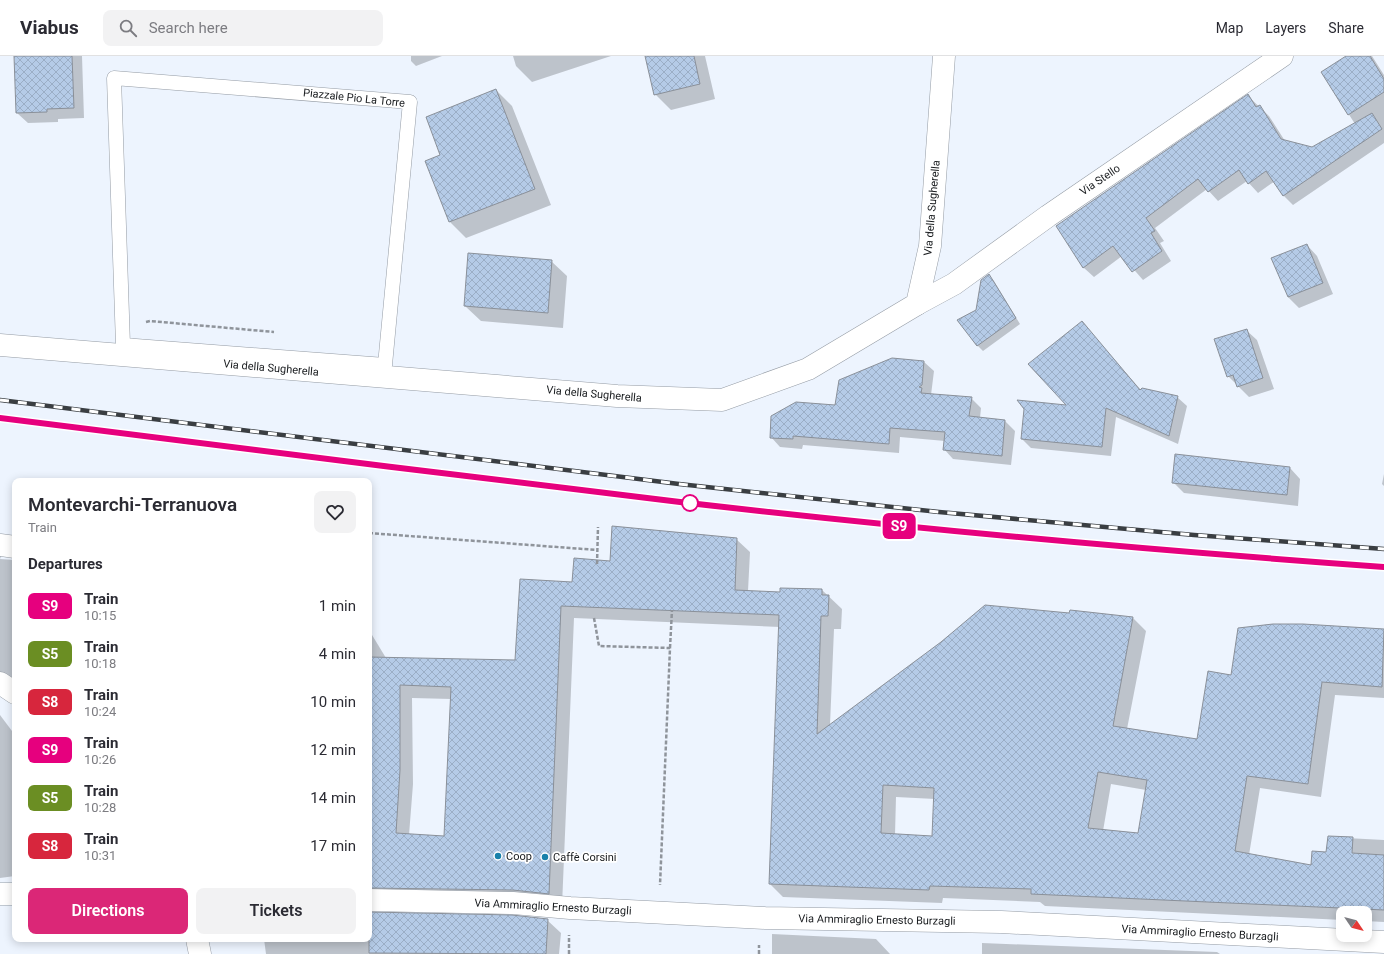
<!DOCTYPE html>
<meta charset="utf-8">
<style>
:root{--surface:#fff;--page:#f2f2f3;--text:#2b2b33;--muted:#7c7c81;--line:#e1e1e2;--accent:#db2777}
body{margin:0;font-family:Roboto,sans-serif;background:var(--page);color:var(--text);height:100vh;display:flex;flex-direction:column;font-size:15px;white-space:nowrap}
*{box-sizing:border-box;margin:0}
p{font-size:13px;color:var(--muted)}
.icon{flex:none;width:22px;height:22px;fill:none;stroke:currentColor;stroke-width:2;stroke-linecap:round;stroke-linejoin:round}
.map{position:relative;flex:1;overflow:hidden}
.details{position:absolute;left:12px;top:422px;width:360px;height:464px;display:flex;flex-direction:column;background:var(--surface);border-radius:8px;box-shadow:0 2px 10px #0003}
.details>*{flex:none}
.badge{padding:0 8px;border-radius:6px;font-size:14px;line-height:26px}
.needle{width:26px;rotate:125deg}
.fabs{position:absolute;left:1336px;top:850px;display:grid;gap:8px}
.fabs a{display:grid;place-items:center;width:36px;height:36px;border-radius:8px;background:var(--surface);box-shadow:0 2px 10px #0003;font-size:20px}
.map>.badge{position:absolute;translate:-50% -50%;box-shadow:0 0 0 2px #fff}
h2{padding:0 16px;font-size:15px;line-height:36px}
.round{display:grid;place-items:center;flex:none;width:42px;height:42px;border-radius:8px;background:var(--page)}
.summary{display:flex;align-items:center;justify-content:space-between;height:68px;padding:0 16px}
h1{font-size:19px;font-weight:600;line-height:30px}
.cta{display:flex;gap:8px;margin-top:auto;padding:8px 16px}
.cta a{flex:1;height:46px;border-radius:8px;background:var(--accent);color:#fff;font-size:16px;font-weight:600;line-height:46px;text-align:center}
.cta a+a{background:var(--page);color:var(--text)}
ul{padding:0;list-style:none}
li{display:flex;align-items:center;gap:12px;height:48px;padding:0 16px}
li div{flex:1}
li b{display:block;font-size:15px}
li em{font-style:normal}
li .badge{min-width:44px;font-weight:700;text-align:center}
header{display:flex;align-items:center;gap:24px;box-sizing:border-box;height:56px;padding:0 20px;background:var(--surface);border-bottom:1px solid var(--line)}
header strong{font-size:19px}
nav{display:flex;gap:22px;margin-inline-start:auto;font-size:14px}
.search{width:280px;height:36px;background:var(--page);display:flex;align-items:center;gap:10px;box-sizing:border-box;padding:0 14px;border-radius:8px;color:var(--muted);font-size:15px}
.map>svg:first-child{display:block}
.shadow{fill:#0003;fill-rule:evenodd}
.building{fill:url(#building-cross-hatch);stroke:#8a9099;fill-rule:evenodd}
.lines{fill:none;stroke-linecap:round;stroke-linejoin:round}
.service-casing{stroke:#949ba4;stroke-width:15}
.minor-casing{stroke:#949ba4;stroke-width:23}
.tertiary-casing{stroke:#949ba4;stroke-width:23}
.path{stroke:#8f949b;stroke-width:2.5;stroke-dasharray:4 2;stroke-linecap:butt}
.service{stroke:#fff;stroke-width:14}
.minor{stroke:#fff;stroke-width:22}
.tertiary{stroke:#fff;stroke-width:22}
.rail-casing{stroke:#3a3e42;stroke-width:4.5}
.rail{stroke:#fff;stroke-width:3;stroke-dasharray:9;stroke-linecap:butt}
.line-casing{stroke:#fff;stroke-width:9}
.line{stroke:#e6007e;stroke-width:6}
.stop-dot{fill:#fff;stroke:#e6007e;stroke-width:2}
.poi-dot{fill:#1881aa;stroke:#fff;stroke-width:1.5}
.labels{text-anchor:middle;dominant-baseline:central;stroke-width:3.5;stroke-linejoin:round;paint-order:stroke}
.street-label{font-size:11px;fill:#171a1d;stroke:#fff}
.poi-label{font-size:11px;fill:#171a1d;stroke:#fff;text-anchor:start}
</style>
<header>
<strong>Viabus</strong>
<div class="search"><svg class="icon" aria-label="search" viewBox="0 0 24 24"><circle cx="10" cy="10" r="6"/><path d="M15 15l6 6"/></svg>Search here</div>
<nav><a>Map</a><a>Layers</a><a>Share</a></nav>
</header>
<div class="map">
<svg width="1384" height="898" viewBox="0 0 1384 898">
<defs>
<pattern id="building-cross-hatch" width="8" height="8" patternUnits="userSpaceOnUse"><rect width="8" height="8" fill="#b5cbe7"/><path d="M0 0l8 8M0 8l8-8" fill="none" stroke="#9baec6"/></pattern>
</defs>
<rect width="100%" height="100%" fill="#edf4fe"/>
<path class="shadow" d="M15,0H82L84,62L58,63V66L28,67L17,57Z
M411,0H442L416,10L411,5Z
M513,0H611L532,26L516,10Z
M646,0H705L715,43L671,54L655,38Z
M1348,0H1372L1384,19V87L1293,149L1284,140L1275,125L1258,137L1247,125L1218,145L1207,133L1155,172L1164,185L1160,187L1171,205L1143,224L1122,200L1094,221L1084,212L1057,170L1248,40L1269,60L1285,85L1312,92L1355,68L1322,16Z
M496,34L512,50L551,149L466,182L450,166L426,106L442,99Z
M1307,189L1317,200L1333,238L1299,252L1288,241Z
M551,205L567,220L563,272L481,265L465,250Z
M989,220L994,225L1020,268L983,295L978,290L977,255Z
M1082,267L1141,334L1177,341L1187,350L1178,388L1116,361L1111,400L1031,392L1022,383L1068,350Z
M1246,274L1257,284L1274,333L1249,341L1228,320Z
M924,306L934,315L931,339L971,342L981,352L980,362L1005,365L1015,375L1011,409L953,403L944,393L945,385L900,381L899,397L803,389L802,393L780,391L771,381Z
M1290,412L1300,423L1298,450L1184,437L1173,426Z
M1384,418V430L1382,428Z
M0,480L3,495L0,503L15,504V627L0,618Z
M736,483L750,496L748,535L780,537L822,534L842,553L841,573H834L830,669L1070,558V555L1133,562L1146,575L1127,673L1198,684L1231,620L1303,569L1384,574V642L1335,639L1321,741L1260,732L1249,799L1312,810L1327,797L1328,781L1384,784V866L1365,865V857H1343V864L1045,850L1040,846L943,842L942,847L783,841L770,828L780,571L574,562L562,850L371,851L369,858L547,864L561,877L559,898H266L264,883H369V574L386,602L516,605L573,527L610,506ZM412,642L451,643L445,781L409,779L413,728ZM1111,728L1146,734L1139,778L1103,775ZM896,741L935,743L933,781L895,779Z
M0,659L15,679V820L0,822Z
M772,878L876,883L890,898H772Z
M982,887L1217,896L1220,898H982Z"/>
<path class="building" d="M14,0H72L74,52L47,53V56L16,57Z
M645,0H694L700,28L654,39Z
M1346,0H1370L1384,23V36L1348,59L1321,16Z
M496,33L535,133L449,166L425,105L440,99L426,61Z
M1248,38L1256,51L1260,49L1281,83L1312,91L1372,57L1382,73L1283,140L1266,115L1248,128L1239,114L1208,136L1198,123L1146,162L1155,175L1151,177L1162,195L1132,216L1113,190L1083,212L1056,170Z
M1307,188L1323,227L1288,241L1271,202Z
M468,197L552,204L548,257L464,250Z
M989,218L1016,262L977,290L957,264L976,254L981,224Z
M1082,265L1140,334L1142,332L1178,340L1169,380L1106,352L1102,391L1021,383L1024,353L1017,344L1066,349L1028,308Z
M1247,273L1263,322L1237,331L1233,319L1227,321L1214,283Z
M892,302L924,305L922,329L919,331L922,332L921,337L972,341L969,360L1005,364L1002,400L943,394L945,376L890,372L889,388L793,380V383L770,382L771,360L796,346L835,349L839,324Z
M1175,398L1290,411L1287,439L1172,427Z
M612,470L737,482L735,534L780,536V532L822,533V539H829L828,560H821L817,678L941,586L985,549L1069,557L1070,554L1133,561L1113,670L1197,683L1208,615L1231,619L1238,572L1273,568H1303L1384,573L1382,631L1322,626L1308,728L1247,720L1235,795L1311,809L1312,795L1326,796L1328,780L1353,781L1352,797L1384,799V854L1031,838V833L930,830L929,834L769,828L779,559L561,550L549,838L513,834L369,832V601L515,604L520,523L572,526L574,502L610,505ZM400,629L451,631L444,780L396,777L400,714ZM1098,716L1147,724L1138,777L1088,772ZM883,729L934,732L932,780L881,777Z
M369,856L512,859L548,863L546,898L369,897Z"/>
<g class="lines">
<defs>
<path id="service" d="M114,22L410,46L385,309L123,289Z"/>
<path id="minor" d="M917,248L954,228L1048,160L1282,0
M0,489L15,491
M0,627L15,637
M0,838H15
M369,844L513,847L570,852L765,862L1001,866L1384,886
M197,883L200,898"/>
<path id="tertiary" d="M0,289L617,340L722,344L808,313L917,248L930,190L944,0"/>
</defs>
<use href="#service" class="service-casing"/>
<use href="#minor" class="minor-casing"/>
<use href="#tertiary" class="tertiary-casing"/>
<path class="path" d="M146,266L150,265L274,276
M369,477L597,494
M597,508L598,471
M594,562L599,590L670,592L660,829
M670,592L672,554
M569,898V879
M759,898V889"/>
<use href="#service" class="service"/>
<use href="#minor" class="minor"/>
<use href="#tertiary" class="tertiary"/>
<defs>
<path id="rail" d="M0,344L679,428L939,456L1194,479L1384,493
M0,362C227,390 453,420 680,446C914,473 1149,494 1384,511"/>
</defs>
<use href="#rail" class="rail-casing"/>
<use href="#rail" class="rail"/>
</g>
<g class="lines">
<defs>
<path id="line" d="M0,362C227,389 453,420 680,446C914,473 1149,494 1384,511"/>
</defs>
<use href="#line" class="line-casing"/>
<use href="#line" class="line"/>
</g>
<circle class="stop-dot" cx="690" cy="447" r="8"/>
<g class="poi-dot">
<circle cx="498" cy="800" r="4"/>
<circle cx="545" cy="801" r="4"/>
</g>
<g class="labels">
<g class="street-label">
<text transform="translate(354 42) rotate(6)">Piazzale Pio La Torre</text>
<text transform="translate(1100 124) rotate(-34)">Via Stello</text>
<text transform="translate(932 152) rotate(-85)">Via della Sugherella</text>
<text transform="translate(271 312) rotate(5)">Via della Sugherella</text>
<text transform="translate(594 338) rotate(5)">Via della Sugherella</text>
<text transform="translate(553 851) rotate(3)">Via Ammiraglio Ernesto Burzagli</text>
<text transform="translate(877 864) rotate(1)">Via Ammiraglio Ernesto Burzagli</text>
<text transform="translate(1200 877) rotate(3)">Via Ammiraglio Ernesto Burzagli</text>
</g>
<g class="poi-label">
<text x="506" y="800">Coop</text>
<text x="553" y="801">Caffè Corsini</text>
</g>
</g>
</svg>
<div class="fabs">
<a><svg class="needle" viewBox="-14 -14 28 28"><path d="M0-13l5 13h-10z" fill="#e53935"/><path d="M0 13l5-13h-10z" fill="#7c7c81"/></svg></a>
</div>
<b class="badge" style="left:899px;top:470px;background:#e6007e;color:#fff">S9</b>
<section class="details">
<div class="summary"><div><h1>Montevarchi-Terranuova</h1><p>Train</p></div><a class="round"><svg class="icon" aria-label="heart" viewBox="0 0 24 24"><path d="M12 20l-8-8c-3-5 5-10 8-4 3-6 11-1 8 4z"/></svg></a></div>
<h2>Departures</h2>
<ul>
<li><span class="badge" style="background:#e6007e;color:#fff">S9</span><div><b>Train</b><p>10:15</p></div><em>1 min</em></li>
<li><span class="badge" style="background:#6b8e23;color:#fff">S5</span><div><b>Train</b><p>10:18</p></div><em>4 min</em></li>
<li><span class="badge" style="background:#d7263d;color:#fff">S8</span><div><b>Train</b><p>10:24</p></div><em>10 min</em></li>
<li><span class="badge" style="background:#e6007e;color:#fff">S9</span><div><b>Train</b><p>10:26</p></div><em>12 min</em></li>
<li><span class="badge" style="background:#6b8e23;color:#fff">S5</span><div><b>Train</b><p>10:28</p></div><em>14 min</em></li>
<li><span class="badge" style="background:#d7263d;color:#fff">S8</span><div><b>Train</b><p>10:31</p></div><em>17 min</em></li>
</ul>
<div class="cta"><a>Directions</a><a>Tickets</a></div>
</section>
</div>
